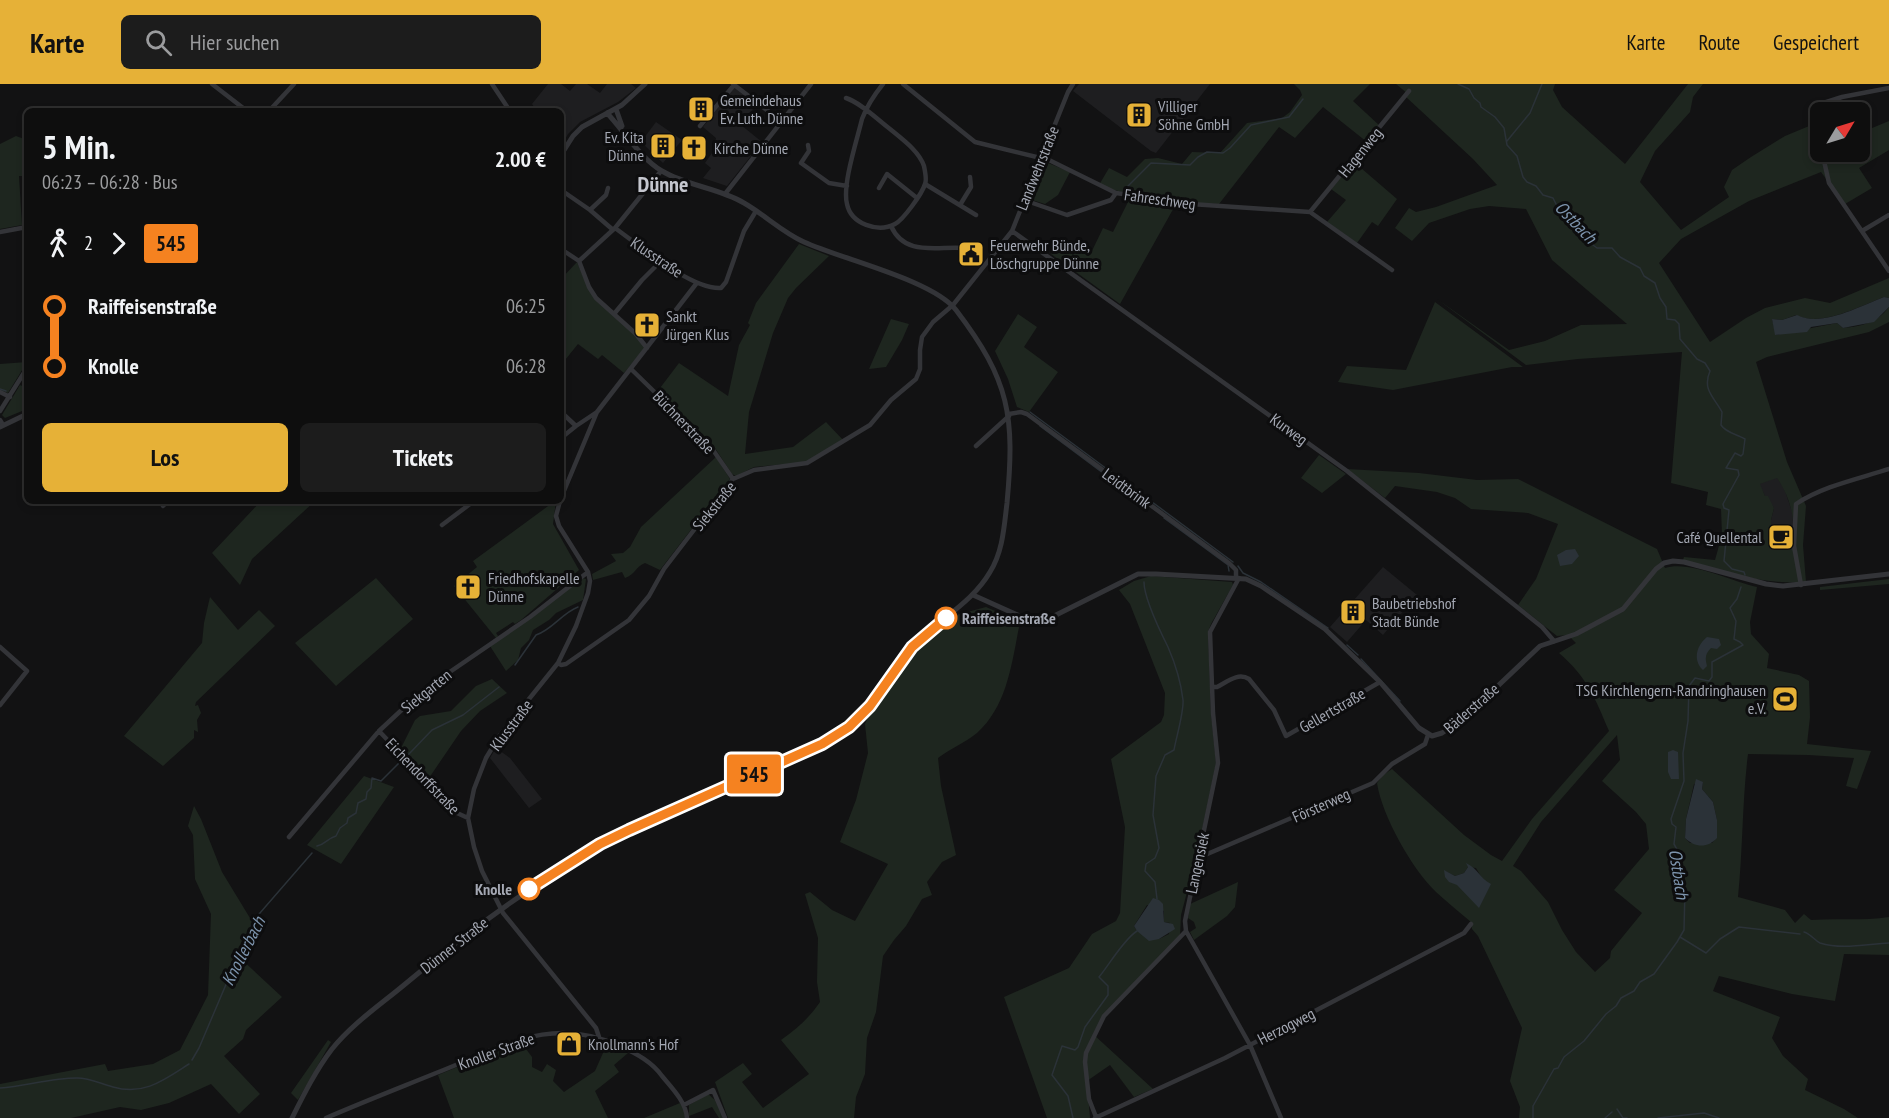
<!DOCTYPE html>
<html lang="de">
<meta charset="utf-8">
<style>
:root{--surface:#0e0e0e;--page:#1c1c1c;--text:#f1f3f6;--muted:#9b9c9e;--line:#2e2e2e;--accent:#e6b137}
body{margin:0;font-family:"PT Sans Narrow",sans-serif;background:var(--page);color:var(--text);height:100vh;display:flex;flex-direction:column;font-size:22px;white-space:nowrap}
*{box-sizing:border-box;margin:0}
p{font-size:20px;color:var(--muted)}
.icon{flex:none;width:33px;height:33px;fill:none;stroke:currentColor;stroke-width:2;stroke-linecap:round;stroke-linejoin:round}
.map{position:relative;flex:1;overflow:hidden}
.panel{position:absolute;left:24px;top:24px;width:540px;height:396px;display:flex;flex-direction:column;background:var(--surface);border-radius:9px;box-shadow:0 3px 9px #0003,0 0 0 2px var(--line)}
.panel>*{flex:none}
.badge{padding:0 12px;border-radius:4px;font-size:21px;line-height:39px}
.needle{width:39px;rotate:52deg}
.buttons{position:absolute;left:1810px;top:18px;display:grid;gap:12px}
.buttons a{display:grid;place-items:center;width:60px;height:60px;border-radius:9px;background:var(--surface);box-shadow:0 3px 9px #0003,0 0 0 2px var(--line);font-size:30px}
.map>.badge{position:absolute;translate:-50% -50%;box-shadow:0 0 0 3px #fff}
.legs{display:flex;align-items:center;gap:9px;height:66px;padding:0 18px;font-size:20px}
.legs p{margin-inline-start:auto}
.summary{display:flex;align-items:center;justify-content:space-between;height:102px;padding:0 18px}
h1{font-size:33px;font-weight:700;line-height:45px}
.button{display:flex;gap:12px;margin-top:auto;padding:12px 18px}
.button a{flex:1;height:69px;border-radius:9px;background:var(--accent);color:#111;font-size:24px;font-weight:700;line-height:69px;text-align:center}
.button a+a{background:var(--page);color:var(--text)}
ul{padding:0 18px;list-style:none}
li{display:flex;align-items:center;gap:21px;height:60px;font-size:22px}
li i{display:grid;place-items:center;width:9px;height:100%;margin:0 8px;background:currentColor}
li i::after{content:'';width:15px;height:15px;margin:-8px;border:4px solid;border-radius:50%;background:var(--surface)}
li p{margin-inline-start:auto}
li:first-child i{background:linear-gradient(#0000 50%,currentColor 0)}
li:last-child i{background:linear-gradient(currentColor 50%,#0000 0)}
header{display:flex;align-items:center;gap:36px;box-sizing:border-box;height:84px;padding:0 30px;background:var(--accent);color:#111}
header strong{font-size:28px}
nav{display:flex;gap:33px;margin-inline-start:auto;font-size:21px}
.search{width:420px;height:54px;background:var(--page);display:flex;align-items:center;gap:15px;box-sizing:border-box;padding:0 21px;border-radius:9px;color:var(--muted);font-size:22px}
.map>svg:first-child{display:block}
.built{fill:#1e1e20}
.green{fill:#1e261f;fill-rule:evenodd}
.water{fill:#2b3238}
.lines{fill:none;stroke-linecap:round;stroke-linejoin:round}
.stream{stroke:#2b3238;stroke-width:1.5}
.minor{stroke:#333438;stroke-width:4.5}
.tertiary{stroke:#333438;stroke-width:5}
.line-1-casing{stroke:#fff;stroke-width:14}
.line-1{stroke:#f58220;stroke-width:9}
.stop-1-dot{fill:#fff;stroke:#f58220;stroke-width:3}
.labels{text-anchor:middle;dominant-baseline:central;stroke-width:6;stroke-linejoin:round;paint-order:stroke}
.poi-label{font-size:16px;fill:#a4a8b3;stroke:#0d0d0e;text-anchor:start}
.street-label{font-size:16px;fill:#a4a8b3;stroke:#0d0d0e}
.stop-label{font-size:16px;font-weight:bold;fill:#a4a8b3;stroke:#0d0d0e;text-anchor:start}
.water-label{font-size:18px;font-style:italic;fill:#7d94ad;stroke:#0d0d0e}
.district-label{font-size:22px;font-weight:bold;fill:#c5c7cf;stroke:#0d0d0e}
</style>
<header>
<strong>Karte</strong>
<div class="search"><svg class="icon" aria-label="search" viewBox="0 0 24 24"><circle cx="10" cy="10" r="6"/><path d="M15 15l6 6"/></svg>Hier suchen</div>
<nav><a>Karte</a><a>Route</a><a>Gespeichert</a></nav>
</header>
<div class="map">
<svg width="1889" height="1034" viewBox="0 0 1889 1034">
<rect width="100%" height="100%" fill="#121213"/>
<path class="built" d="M548,0H561L570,7L576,0H587L600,9L607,0H631L636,4L618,18L580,38L568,50L561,63V27H537L532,20Z
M1079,0H1210L1156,69L1151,67L1073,7Z
M734,3L756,21L741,41L762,58L727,102L703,94L711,84L705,79L714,66L716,54L703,43Z
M656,38L682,56L663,79L641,58Z
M1777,393L1784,404L1793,430L1796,462L1776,463L1771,458V436L1774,424L1765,412L1759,400Z
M1383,483L1417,511L1383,551L1366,536L1347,558L1330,543Z
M496,664L510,674L542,715L529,724L490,674Z"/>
<path class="green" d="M1294,0H1370L1353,17L1380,42L1367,58L1323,23L1295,54L1279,43L1219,120C1180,118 1137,115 1099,101L1109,84L1127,93L1145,75L1158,74L1182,80L1192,68L1220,69L1247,39L1282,34L1290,28L1302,11L1300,6Z
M1396,0H1555L1553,6L1562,23L1625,80L1688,0H1703L1693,13L1690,28L1655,67L1640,98L1681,146L1729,113L1724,103L1732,86L1751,73L1785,52L1814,40L1816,42L1814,25L1829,20L1831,28H1821V68H1860V49L1889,37V66L1859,84L1872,104L1845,120L1821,88L1749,117L1681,155L1659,179L1710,258L1746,234L1765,224L1805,214L1830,219L1889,194V214L1884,213C1860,222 1820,244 1796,231L1782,236L1772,235L1776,251L1837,239L1843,244C1862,242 1877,239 1889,223V238L1869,248L1767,273L1756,278L1787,378L1806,422L1803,461L1806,498C1762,501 1725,488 1683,476L1684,473L1715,476L1722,451L1721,425L1706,421L1708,408L1671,399L1682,268L1578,275L1526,281L1437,215L1509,266L1545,257L1581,241L1627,240L1552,176L1526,125L1489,122L1470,125L1429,139L1412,157L1395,144L1409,124L1416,128L1436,123L1497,101L1473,75L1406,13L1408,10ZM1777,394C1792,416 1794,435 1795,462L1776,463L1771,458V436L1774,424L1768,412H1765L1760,400Z
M16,52L27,56V92H19L22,141L0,145V60Z
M1354,78L1397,115L1378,142L1372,138L1357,159L1327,138L1346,116L1331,105Z
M1048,79L1070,88L1058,111L1045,120L1029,115L1044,80Z
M1130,114L1176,120L1120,220L1051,170L1062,156L1071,163L1068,167L1073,171L1080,163L1091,169L1103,144L1113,148Z
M799,160L829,172L796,204L788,214L773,249L749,328L745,370L793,363L826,338L843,356L807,378L754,383L736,392L732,390L713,361L657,308L679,279L728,312L739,261L750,241L748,239L756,219Z
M577,178L588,204L635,251L645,264L624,289L602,271L598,275L578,260L561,281V195Z
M1435,218L1523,283H1512L1393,306L1338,298L1347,282L1406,286Z
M1018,230L1037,243L1024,263L1058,288L1029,328L1017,323L1008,295L995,267Z
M891,235L909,240L902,256L886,283L869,285Z
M27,278L8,309L0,306V280Z
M20,301L27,304V325L5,334L2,331Z
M1319,371L1346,390L1322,409L1301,394Z
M716,373L730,395L660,486L645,479C636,482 635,491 625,494L622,488L593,496L592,490L616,477L611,470L623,469L630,463L641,443Z
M1347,385L1419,389L1477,396L1518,395L1657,465L1665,484C1689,476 1731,497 1757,503L1750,538L1751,550L1769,570L1767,584L1799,591L1809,597L1810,633L1807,660L1871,667L1857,705L1846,702L1854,674L1809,671L1748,670C1742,718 1743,765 1738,813L1785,826L1795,839L1804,830L1811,836C1837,834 1863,837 1889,833V871L1844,870L1835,917L1792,910L1719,892L1713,907L1780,933L1772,954L1783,972L1808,995L1805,1006L1844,1025L1858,1034H1519L1520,1023L1510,997L1522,944L1478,852L1472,845L1471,838C1459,828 1447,818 1436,808C1412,785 1382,732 1377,699L1383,691L1392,685L1464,751L1491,771L1502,777L1532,735L1609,647C1595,614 1587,593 1559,569L1576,559L1568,551L1557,552L1518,521L1536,495L1558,440L1528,429L1471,425L1455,414L1437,408L1395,402L1385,414ZM1617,651L1620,676L1602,697L1636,728L1646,740L1649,765L1614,806L1642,829L1611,867L1610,874L1595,888L1576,868L1562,846L1548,818L1521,787L1513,782L1541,738ZM1703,698L1702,705L1713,718L1717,736V753L1712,759H1690L1685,754L1686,735L1694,700ZM1468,783L1476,784L1483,796L1464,807L1445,787L1455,792L1464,789Z
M261,417H315L252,475L240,501L212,469Z
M555,417H556L553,440L579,486L521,536L515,540L513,538L496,549L498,552L496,554L454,502L477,483L473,477Z
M1151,492L1232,498L1233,501L1211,540L1208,548L1211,630L1216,679L1197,770L1181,831L1180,852L1105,929L1093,950L1153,1005L1134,1013L1110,981L1087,997L1090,1034H1047L1004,913L1069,884L1092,850L1116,837L1120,829L1125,743L1111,675L1161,638L1164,631L1165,609L1130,520L1119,506L1134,497ZM1147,821L1164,827V838L1170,839L1169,850L1159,855L1137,847L1134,842Z
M376,494L413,535L336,602L295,559Z
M582,494L586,495L583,516L556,529L549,536L533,546L529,556L521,564L518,576L506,587L490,562Z
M1889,495V500L1820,506V503Z
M210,513L238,546L259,526L275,542L196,618L195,622L198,621L201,629L197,636L198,648L194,646V654L163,682L124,652L202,559L204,539Z
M986,523L1020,538C1012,577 1008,621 977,649C966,658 950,665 938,674L941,702L956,771L942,778L927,798L932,811L922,815L906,842L894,856L883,872L876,928L867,954L865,990L856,1013L854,1034H728L715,998L743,979L752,990L742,998L763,1024L809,990L781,956C797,945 809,934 820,918L817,898L818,854L805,810L810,808L832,826L855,837L888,780L840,758L856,716L868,669L865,640L872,624L911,567L956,531Z
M492,595L507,609L480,627L461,647L429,694L400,666L415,636L420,632L451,627L476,602Z
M364,692L394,703L341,780L307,761Z
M194,722L201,735L222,788L253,839L246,853L240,874L282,913L246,946L243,955L224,972L260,1010L239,1030L211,1000L169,1019L141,1026L120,1023L71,1034H0V1000L105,980L108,987L153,980L180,966L208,911L211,830L195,795L193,751L188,742Z
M1238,798L1235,823L1227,832L1194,856L1190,848L1196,844L1194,838L1188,834L1190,820Z
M328,956L331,958L298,1016L291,1009Z
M520,957L532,973V983L542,988L547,980L556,986L553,997L564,1008L595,987L607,960L628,969L614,981L619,988L595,1007L608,1034H454L438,991Z
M708,1010L715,1016L723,1034H719L712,1023L689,1032V1021Z
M680,1019L685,1028V1034H644Z"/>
<path class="water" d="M1884,213L1889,214V223L1874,238L1843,244L1837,239L1811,243L1807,248L1775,251L1772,235L1782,236L1797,231C1821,244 1860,222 1884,213Z
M1575,465L1579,472L1572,480L1560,482L1557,471L1566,466Z
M1707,553L1719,555L1721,561L1717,565L1711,564C1705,570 1705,574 1707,582L1703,586C1692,576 1697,561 1707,553Z
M1673,666L1678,668L1679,695H1671L1668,688V668Z
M1696,695L1703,698L1702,705L1713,718L1717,736V754C1708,764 1695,764 1685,754L1686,735Z
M1466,779C1479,785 1479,794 1491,800L1479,824L1457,801L1449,798L1445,793L1444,786L1455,792L1464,789L1468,783Z
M1153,814L1159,816L1163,820L1164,838L1173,840L1175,845L1159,855L1149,857L1137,847L1134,842Z"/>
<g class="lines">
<path class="stream" d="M1458,0L1469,5L1474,14L1480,19L1481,23L1495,33L1504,44L1507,61L1517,72L1523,93L1527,98L1536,102L1543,111L1553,114L1559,126L1568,129L1593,161L1597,164H1612L1620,173L1640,184L1644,192L1655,199L1660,214L1666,223L1667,235L1675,236L1679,240L1680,255L1697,275L1705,279L1710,287C1702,306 1714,313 1722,328L1721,341C1726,349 1737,350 1745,355L1743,370L1741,372L1735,369L1726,384L1738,386L1739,391L1723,420L1724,424L1729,426L1724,477L1732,485L1744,488L1745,491
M1507,57L1530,29L1542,0
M1128,102L1151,79L1190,81L1198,73L1207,68L1223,69L1230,64L1251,41L1289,33L1303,15
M0,305L6,307
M23,307L27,308
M1030,328L1115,391
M1040,342L1111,395
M1121,395L1233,478
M1164,434L1228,481L1229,487
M1238,482L1243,489L1261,498L1328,544
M1144,498C1144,514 1160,547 1168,563C1175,579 1181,599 1183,616C1184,628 1176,654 1174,666L1165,671L1156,692L1153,731L1159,764L1155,774L1146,780L1145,787L1155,798L1157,815
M1347,561L1358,571
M1361,575L1400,617
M515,581L536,551C552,546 562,529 578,523
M408,671L432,646L463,631L499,603
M317,762C326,760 326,755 336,752L340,744L347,739L348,734L356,729L358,719L366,715L367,708L371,704L372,694L381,697L402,676
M1804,848C1811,850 1814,856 1820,859C1842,866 1867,860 1889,859
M1680,853L1706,869L1720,855L1739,843L1800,850
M192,976L199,964L253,837L312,769
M0,1004C26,1002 51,994 77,994C90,994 101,1000 113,1003C144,1012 164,996 189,980
M1617,1025L1623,1034H1627
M1073,1034L1068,1012L1052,991L1062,962L1075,966L1078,963L1085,943L1108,911V902L1099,893C1109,881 1124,855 1137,847
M1533,1034V1022L1554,985L1558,984L1564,973L1584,957L1606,930L1616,922L1621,914L1634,907L1640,898L1654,890L1677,858L1684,846L1685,805L1679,797C1684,783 1681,772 1674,760L1676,743L1672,740L1671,735L1684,697L1683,669L1688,637L1689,602L1695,594L1709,597L1712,593V578L1743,561L1740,558L1734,555L1736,537L1730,524L1737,515L1741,503
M1605,1034L1612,1028
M1658,1034L1704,1029L1719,1034"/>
<path class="minor" d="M212,0L247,27
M492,0L510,27
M733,0L781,37
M903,0L975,58L1049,76L1116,109L1191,120L1310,128L1392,186
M846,14C861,19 877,35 890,45C902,55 919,67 924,82C925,87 927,96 925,100C922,110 903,136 895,140C878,149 851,140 847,120C842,101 857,56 862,35C867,22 874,11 883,0
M269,27L294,0
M700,42L734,1
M808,61L809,67L801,79L829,99L847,102
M1821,65L1814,22L1842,13L1889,4
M1822,68L1829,99L1889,187
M925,100L976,131
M879,104L887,90L917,114
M561,106L590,126L612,145
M725,110L811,0
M1024,116L1067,131L1111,116L1116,109
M960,121L971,103L970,93
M590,126L606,111L608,104
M1310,128L1409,7
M891,142C905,173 937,162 963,164
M615,144C640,162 692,206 721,204L726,198L744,147L756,127
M1012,147L1347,387L1542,543L1554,557
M1862,147L1889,131
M0,148L27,143
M561,165L579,177
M579,177L615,144L661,87
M579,177L589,203L596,214L636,250L647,264
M614,230L642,196L661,177
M631,285L711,363L733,395
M0,308L10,313
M0,327L27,284
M561,328L576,342L597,328
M1009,330L1021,328L1027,330L1229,479L1236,486V493
M0,336L3,341
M561,354L576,342
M976,362L1009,332
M561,414L597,328L696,200
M560,417L556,432L559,442L588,488L590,497L588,509L576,542L558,579L500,651L486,674L474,705L468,734L474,763L482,787L503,829L596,944L599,953
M163,422L168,417
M442,441L474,417
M1239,494L1210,548L1213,629L1218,679L1185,837L1186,847L1250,961L1281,1034
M1801,501L1794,462L1796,420C1823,402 1858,395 1889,385
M0,563L27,587L0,621
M558,579L561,581L566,580L629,536L649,512L664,485L733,395L754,386L807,379L870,341L891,316L916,295L920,285V266L922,253L933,238L953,221L1012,147L1068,8L1073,0
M1212,603H1217C1227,598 1238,588 1249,595L1274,626L1286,652L1380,598
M379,647L457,729L468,734
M289,753L379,647L422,607L530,533L588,488
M1200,770L1205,771L1373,699L1392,680L1425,660L1428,651
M684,1021L713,1006L725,1034
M1096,1033L1089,1015L1085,978L1086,969L1104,932L1186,847
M326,1034C363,1018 399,1004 436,989C501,964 551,929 622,963C637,970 652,978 662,992C672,1004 686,1018 687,1034
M1095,1034L1225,974L1464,849L1471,840"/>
<path class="tertiary" d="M616,25L622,42
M561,71L573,52L582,43L622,21L645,0
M0,343L27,330
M973,511L1022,533L1038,536L1054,532L1138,490H1156L1246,495L1261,502L1325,545L1380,598L1419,644L1432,652L1442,649L1463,635L1540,562L1576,550L1623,525L1656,485L1664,479L1673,477L1684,478L1766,500L1783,502L1889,490
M292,1034C304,1010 316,986 332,965C352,940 380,921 404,901C484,834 568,774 663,730C699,713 736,697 773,681C797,671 822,661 844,646C876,624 890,587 916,560C939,535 972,519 990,488C1003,467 1004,443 1007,419C1015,332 1010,297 956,226C933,196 841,175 804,158C782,148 765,131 744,119C719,104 687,102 662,87C642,76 623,46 607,29"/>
</g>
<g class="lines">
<defs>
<path id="line-1" d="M529,805L600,760L629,746L822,660L849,643L870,622L912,563L946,534"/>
</defs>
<use href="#line-1" class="line-1-casing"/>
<use href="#line-1" class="line-1"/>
</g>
<defs>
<symbol id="building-square" viewBox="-11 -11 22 22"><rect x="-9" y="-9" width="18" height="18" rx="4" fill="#e6b137" stroke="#0d0d0e"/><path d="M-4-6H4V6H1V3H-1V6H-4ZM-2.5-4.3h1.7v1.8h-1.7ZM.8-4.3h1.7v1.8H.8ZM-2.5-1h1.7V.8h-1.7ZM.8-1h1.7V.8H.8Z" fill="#111"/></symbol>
<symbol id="church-square" viewBox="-11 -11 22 22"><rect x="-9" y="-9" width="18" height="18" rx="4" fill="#e6b137" stroke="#0d0d0e"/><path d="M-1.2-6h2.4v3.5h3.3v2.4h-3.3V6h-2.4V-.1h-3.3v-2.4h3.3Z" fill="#111"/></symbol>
<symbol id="civic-square" viewBox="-11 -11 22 22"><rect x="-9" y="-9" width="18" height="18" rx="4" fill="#e6b137" stroke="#0d0d0e"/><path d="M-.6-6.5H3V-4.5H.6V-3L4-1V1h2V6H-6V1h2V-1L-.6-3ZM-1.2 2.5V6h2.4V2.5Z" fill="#111"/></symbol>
<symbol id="cafe-square" viewBox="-11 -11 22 22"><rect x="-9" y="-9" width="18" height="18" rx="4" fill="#e6b137" stroke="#0d0d0e"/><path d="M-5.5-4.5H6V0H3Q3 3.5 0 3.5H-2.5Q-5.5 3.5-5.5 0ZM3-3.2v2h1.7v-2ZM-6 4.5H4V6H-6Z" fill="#111"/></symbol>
<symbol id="stadium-square" viewBox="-11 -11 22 22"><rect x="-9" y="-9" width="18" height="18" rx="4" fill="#e6b137" stroke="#0d0d0e"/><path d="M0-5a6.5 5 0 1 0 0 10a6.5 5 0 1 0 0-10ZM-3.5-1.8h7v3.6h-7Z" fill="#111"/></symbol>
<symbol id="shop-square" viewBox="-11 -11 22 22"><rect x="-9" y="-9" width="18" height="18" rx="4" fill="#e6b137" stroke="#0d0d0e"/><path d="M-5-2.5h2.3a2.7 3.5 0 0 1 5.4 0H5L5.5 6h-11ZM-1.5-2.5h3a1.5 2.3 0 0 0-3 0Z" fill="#111"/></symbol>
</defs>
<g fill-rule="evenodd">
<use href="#building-square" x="686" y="10" width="30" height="30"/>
<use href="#building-square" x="1124" y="16" width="30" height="30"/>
<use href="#building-square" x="648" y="47" width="30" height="30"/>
<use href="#church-square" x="679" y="49" width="30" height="30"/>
<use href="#civic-square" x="956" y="155" width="30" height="30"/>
<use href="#church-square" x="632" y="226" width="30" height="30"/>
<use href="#cafe-square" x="1766" y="438" width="30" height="30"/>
<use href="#church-square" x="453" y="488" width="30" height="30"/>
<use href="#building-square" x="1338" y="513" width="30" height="30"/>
<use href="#stadium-square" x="1770" y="600" width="30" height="30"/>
<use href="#shop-square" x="554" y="945" width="30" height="30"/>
</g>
<g class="stop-1-dot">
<circle cx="946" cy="534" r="10"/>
<circle cx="529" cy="805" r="10"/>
</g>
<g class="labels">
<g class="poi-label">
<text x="720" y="16">Gemeindehaus<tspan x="720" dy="18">Ev. Luth. Dünne</tspan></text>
<text x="1158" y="22">Villiger<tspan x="1158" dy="18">Söhne GmbH</tspan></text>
<text x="644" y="53" text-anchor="end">Ev. Kita<tspan x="644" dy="18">Dünne</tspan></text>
<text x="714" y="64">Kirche Dünne</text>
<text x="990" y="161">Feuerwehr Bünde,<tspan x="990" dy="18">Löschgruppe Dünne</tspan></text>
<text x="666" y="232">Sankt<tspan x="666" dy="18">Jürgen Klus</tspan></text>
<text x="1762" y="453" text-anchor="end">Café Quellental</text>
<text x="488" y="494">Friedhofskapelle<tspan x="488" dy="18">Dünne</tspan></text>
<text x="1372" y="519">Baubetriebshof<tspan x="1372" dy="18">Stadt Bünde</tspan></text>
<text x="1766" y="606" text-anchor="end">TSG Kirchlengern-Randringhausen<tspan x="1766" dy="18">e.V.</tspan></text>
<text x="588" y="960">Knollmann's Hof</text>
</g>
<g class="street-label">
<text transform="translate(1360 68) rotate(-51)">Hagenweg</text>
<text transform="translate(1037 84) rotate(-68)">Landwehrstraße</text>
<text transform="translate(1160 115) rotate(8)">Fahreschweg</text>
<text transform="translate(657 173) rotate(34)">Klusstraße</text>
<text transform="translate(684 338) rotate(46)">Büchnerstraße</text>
<text transform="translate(1289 345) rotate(36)">Kurweg</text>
<text transform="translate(1127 404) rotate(36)">Leidtbrink</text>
<text transform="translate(714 422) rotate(-51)">Siekstraße</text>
<text transform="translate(426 607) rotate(-39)">Siekgarten</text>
<text transform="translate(1471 624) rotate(-41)">Bäderstraße</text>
<text transform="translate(1332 626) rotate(-30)">Gellertstraße</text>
<text transform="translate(511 641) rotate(-53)">Klusstraße</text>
<text transform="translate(423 692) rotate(46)">Eichendorffstraße</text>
<text transform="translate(1321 721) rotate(-24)">Försterweg</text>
<text transform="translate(1197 779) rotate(-78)">Langensiek</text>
<text transform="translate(454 861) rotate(-38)">Dünner Straße</text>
<text transform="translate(1286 942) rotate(-27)">Herzogweg</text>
<text transform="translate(496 967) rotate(-20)">Knoller Straße</text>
</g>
<g class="stop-label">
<text x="962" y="534">Raiffeisenstraße</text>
<text x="512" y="805" text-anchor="end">Knolle</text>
</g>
<g class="water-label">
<text transform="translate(1576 138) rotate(46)">Ostbach</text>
<text transform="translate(1679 790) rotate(81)">Ostbach</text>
<text transform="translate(243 867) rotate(-63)">Knollerbach</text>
</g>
<g class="district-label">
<text x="663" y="100">Dünne</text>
</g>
</g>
</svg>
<div class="buttons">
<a><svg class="needle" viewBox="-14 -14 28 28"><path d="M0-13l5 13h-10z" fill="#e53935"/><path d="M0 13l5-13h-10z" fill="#9b9c9e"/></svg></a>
</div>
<b class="badge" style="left:754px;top:690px;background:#f58220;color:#111">545</b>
<section class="panel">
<div class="summary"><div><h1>5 Min.</h1><p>06:23 – 06:28 · Bus</p></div><b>2.00 €</b></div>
<div class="legs"><svg class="icon" aria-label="walk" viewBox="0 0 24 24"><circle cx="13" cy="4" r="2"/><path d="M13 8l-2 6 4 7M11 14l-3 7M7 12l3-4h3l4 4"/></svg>2<svg class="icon" aria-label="forward" viewBox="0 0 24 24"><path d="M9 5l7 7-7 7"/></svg><b class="badge" style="background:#f58220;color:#111">545</b></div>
<ul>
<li><i style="color:#f58220"></i><b>Raiffeisenstraße</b><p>06:25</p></li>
<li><i style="color:#f58220"></i><b>Knolle</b><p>06:28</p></li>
</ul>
<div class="button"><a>Los</a><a>Tickets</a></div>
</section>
</div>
